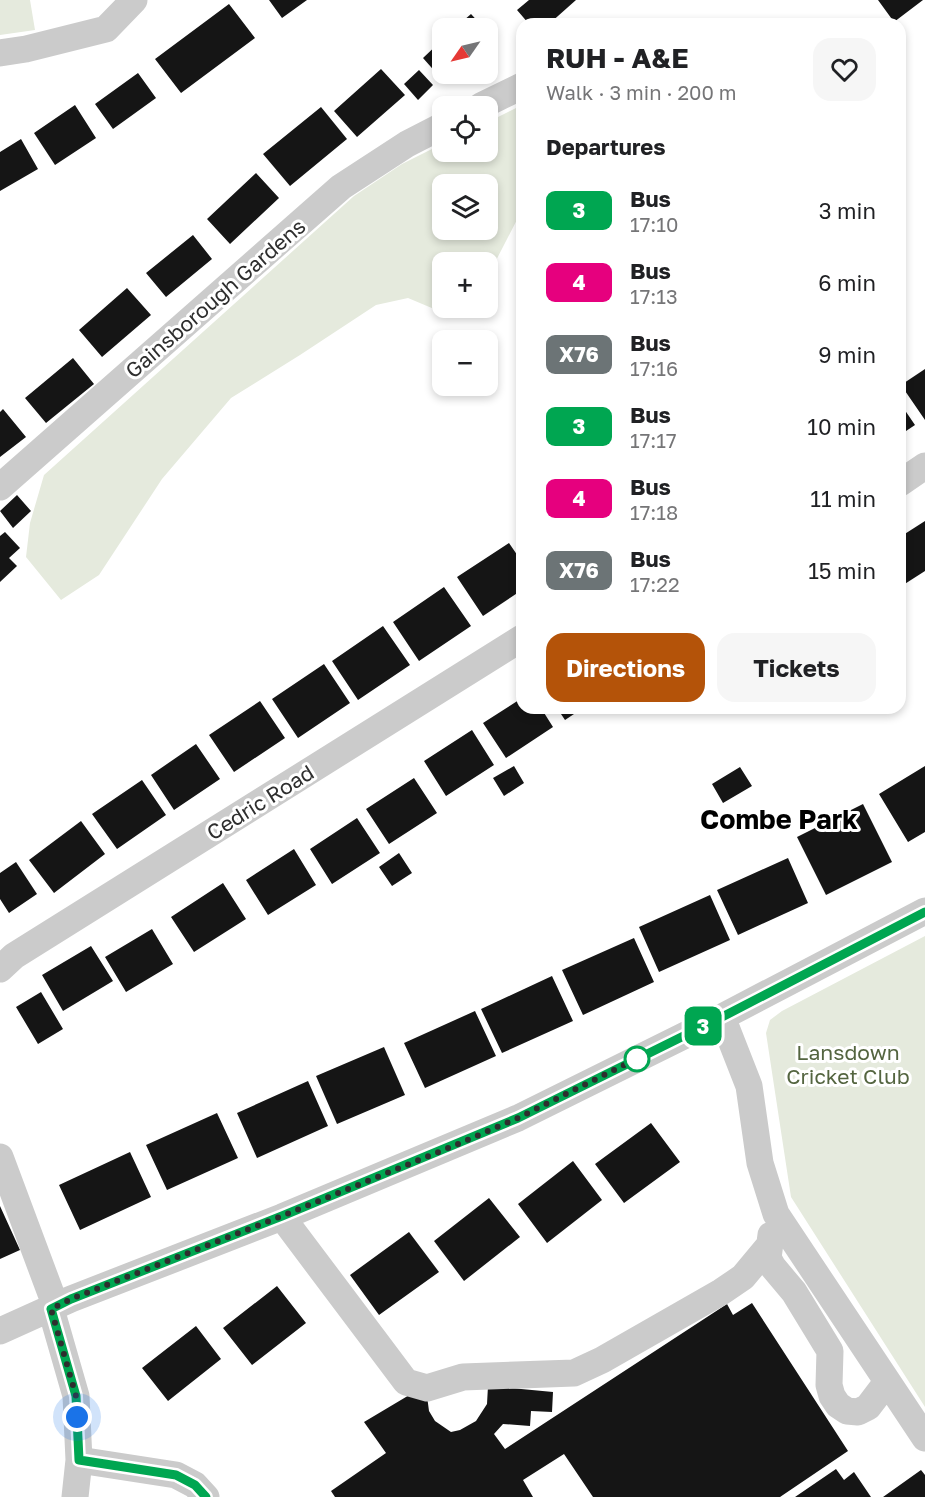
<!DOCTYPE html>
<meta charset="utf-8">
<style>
:root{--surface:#fff;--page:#f6f6f6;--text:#202124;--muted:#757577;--accent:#b45309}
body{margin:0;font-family:"Golos Text",sans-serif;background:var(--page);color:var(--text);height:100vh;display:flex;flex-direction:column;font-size:22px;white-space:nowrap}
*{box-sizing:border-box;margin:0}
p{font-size:20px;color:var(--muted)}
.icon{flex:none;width:33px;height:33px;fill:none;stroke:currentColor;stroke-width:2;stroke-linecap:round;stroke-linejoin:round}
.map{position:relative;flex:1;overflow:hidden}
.side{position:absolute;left:516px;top:18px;width:390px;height:696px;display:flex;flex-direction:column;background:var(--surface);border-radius:18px;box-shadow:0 3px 9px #0003}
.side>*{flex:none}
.badge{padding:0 12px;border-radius:9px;font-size:21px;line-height:39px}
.needle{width:39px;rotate:236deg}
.tools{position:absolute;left:432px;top:18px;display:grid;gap:12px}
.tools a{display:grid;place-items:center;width:66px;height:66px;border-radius:12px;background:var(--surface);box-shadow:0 3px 9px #0003;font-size:30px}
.you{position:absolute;width:30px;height:30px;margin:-15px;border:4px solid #fff;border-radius:50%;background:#1a73e8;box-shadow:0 0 0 9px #1a73e833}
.map>.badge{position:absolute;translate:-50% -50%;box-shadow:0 0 0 3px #fff}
h2{padding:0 30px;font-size:22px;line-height:54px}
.round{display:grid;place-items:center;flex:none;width:63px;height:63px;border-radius:18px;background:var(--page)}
.headline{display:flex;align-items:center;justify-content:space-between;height:102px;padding:0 30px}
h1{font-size:28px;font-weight:700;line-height:45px}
.button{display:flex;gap:12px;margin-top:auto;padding:12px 30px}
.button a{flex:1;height:69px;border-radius:18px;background:var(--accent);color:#fff;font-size:24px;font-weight:700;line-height:69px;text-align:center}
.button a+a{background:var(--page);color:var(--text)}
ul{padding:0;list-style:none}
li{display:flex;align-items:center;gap:18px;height:72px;padding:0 30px}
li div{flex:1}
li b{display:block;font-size:22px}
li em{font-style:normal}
li .badge{min-width:66px;font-weight:700;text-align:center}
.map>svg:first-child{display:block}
.green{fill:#e5eadd;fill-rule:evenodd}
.building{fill:#151515}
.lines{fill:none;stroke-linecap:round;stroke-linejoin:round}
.minor{stroke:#cbcbcb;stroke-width:27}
.line-casing{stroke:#fff;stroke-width:14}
.line{stroke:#00a651;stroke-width:9}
.walk{stroke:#2e2e2e;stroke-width:6;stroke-dasharray:0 10.8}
.stop-dot{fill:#fff;stroke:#00a651;stroke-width:3}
.labels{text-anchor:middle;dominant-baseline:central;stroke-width:6;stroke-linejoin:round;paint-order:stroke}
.street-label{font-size:21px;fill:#2e2e2e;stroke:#fff}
.park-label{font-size:21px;fill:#546540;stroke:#fff}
.district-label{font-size:27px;font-weight:bold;fill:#000;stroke:#fff}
</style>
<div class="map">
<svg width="925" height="1497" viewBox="0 0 925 1497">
<rect width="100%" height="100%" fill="#fff"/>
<path class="green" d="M0,0H30L35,30L0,35Z
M522,105V210L488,276V262H442V308H468L462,317L446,314L408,298L376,305L300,355L231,398L162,479L99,575L61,600L26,557L30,523L44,475L354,196L402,164L442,144V152H488V122ZM442,184H488V230H442Z
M925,936V1407L791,1197L766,1033L770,1020L782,1011Z"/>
<path class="building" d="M269,0H307L282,18Z
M529,0H576L549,24H529L517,10Z
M878,0H923L894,22Z
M229,4L255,38L181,93L155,59Z
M471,14L484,28H455Z
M442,40V74H457L446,84L423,58Z
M381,69L405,95L357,137L334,111Z
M419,70L433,85L418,100L404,84Z
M138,73L156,98L113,129L95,104Z
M75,105L96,138L55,165L34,133Z
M321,107L347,139L290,186L263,154Z
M21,139L38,169L0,191V152Z
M256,173L279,198L230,244L207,219Z
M193,235L212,259L166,297L146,273Z
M127,288L151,315L102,357L79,330Z
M73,358L94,384L46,423L25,398Z
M925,369V420L901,385Z
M900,403L915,425L900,435Z
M3,409L26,437L0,457V412Z
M17,495L31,511L13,528L0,511Z
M925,521V571L900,587V537Z
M5,532L20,548L9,558L17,566L0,582V536Z
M509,543L522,562V590L483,616L457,577Z
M444,587L471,626L419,661L393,622Z
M383,626L410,665L358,700L332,661Z
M324,664L350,703L298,738L272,699Z
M522,698V708H541L553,727L506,758L483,723Z
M260,701L285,738L234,772L209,735Z
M557,708H583L565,720Z
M472,730L494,765L446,796L424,761Z
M196,744L220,779L174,810L151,775Z
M514,766L524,783L504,796L493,778Z
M925,766V832L908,842L879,794Z
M740,767L752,786L723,803L712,784Z
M414,778L437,813L389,844L366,809Z
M142,780L166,815L117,849L92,814Z
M863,804L892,862L826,895L797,837Z
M357,818L380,853L332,884L310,849Z
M81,821L105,854L54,893L29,860Z
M294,849L316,885L268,915L246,880Z
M399,853L412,873L392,886L379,867Z
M788,858L808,903L738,935L717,890Z
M16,862L37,894L9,913L0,899V873Z
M223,883L246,919L194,952L171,917Z
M710,895L730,940L659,972L639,927Z
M152,929L173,964L126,992L105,957Z
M634,938L654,982L583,1015L562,970Z
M91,946L113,981L63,1011L42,975Z
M552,976L573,1021L502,1053L481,1009Z
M41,992L63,1029L38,1044L16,1007Z
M475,1011L496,1056L425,1088L404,1043Z
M384,1047L405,1095L337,1124L316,1076Z
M308,1081L328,1126L257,1158L237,1113Z
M217,1113L238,1158L167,1190L146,1145Z
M651,1123L680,1162L624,1203L595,1164Z
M130,1152L151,1197L80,1230L59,1185Z
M573,1161L602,1200L547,1243L518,1204Z
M489,1198L520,1237L464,1281L434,1241Z
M0,1206L20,1250L0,1259Z
M409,1232L439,1272L379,1315L350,1275Z
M277,1286L306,1323L252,1365L223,1328Z
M752,1303L848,1451L780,1497H593L564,1454L523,1480L533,1497H335L331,1491L386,1453L364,1422L411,1394L427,1396L429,1411L435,1421L451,1432L460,1430L476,1421L487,1404L488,1386L553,1392L552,1412L531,1411L530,1426L503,1424L494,1434L505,1449L727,1304L733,1315Z
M196,1326L221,1359L168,1401L142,1368Z
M836,1469L844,1480L854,1472L871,1497H795Z
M921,1470L925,1475V1497H883Z"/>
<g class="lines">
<path class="minor" d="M0,53L26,49L106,29L134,0
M481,106L522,86
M900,483L925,466
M0,487L341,187L407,144L442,126
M0,969L14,956L522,638
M722,1017L749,1086L760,1163L776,1214L925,1438
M0,1157L56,1307
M282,1217L406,1382L427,1388L463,1377L574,1373L602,1360L721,1292L743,1277L768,1247
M771,1235L768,1258L773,1267L794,1292L830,1351L829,1385L832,1396L838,1405L847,1411L858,1412L868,1407L887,1382
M51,1309L76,1396L79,1460L75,1497
M0,1331L71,1299L282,1217L518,1118L722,1017L925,911
M79,1460L176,1475L195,1485L206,1497"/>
</g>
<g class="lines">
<defs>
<path id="line" d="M206,1497L195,1485L176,1475L79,1460L76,1396L51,1309L71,1299L282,1216L518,1118L722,1017L925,912"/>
</defs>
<use href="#line" class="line-casing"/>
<use href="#line" class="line"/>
<path class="walk" d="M77,1417L76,1396L51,1309L71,1299L282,1216L458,1144L518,1118L640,1057L637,1059"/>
</g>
<circle class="stop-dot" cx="637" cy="1059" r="12"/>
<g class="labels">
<g class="street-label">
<text transform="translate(215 298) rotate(-41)">Gainsborough Gardens</text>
<text transform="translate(260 802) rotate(-32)">Cedric Road</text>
</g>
<g class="park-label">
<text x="848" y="1052">Lansdown<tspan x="848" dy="24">Cricket Club</tspan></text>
</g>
<g class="district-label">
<text x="779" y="819">Combe Park</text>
</g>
</g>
</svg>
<div class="tools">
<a><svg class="needle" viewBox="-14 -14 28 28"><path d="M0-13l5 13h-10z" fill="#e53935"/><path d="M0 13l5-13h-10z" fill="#757577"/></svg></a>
<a><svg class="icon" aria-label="locate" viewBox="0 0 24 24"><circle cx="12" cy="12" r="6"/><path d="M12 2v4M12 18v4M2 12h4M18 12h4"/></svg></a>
<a><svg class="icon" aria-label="layers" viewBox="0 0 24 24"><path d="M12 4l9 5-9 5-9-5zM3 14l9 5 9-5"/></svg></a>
<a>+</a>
<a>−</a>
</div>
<div class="you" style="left:77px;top:1417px"></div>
<b class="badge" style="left:703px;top:1026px;background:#00a651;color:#fff">3</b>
<section class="side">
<div class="headline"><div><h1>RUH - A&amp;E</h1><p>Walk · 3 min · 200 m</p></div><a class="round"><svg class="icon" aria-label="heart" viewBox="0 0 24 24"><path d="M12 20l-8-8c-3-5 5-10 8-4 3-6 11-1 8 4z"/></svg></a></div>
<h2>Departures</h2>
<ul>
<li><span class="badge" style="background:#00a651;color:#fff">3</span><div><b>Bus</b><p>17:10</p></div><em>3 min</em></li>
<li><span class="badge" style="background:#e6007e;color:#fff">4</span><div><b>Bus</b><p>17:13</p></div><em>6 min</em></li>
<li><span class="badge" style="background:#6c7476;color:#fff">X76</span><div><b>Bus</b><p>17:16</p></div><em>9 min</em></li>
<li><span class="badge" style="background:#00a651;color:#fff">3</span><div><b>Bus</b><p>17:17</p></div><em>10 min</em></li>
<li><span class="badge" style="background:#e6007e;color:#fff">4</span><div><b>Bus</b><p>17:18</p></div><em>11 min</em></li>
<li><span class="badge" style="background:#6c7476;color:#fff">X76</span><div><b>Bus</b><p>17:22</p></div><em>15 min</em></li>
</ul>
<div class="button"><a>Directions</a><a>Tickets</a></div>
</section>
</div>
